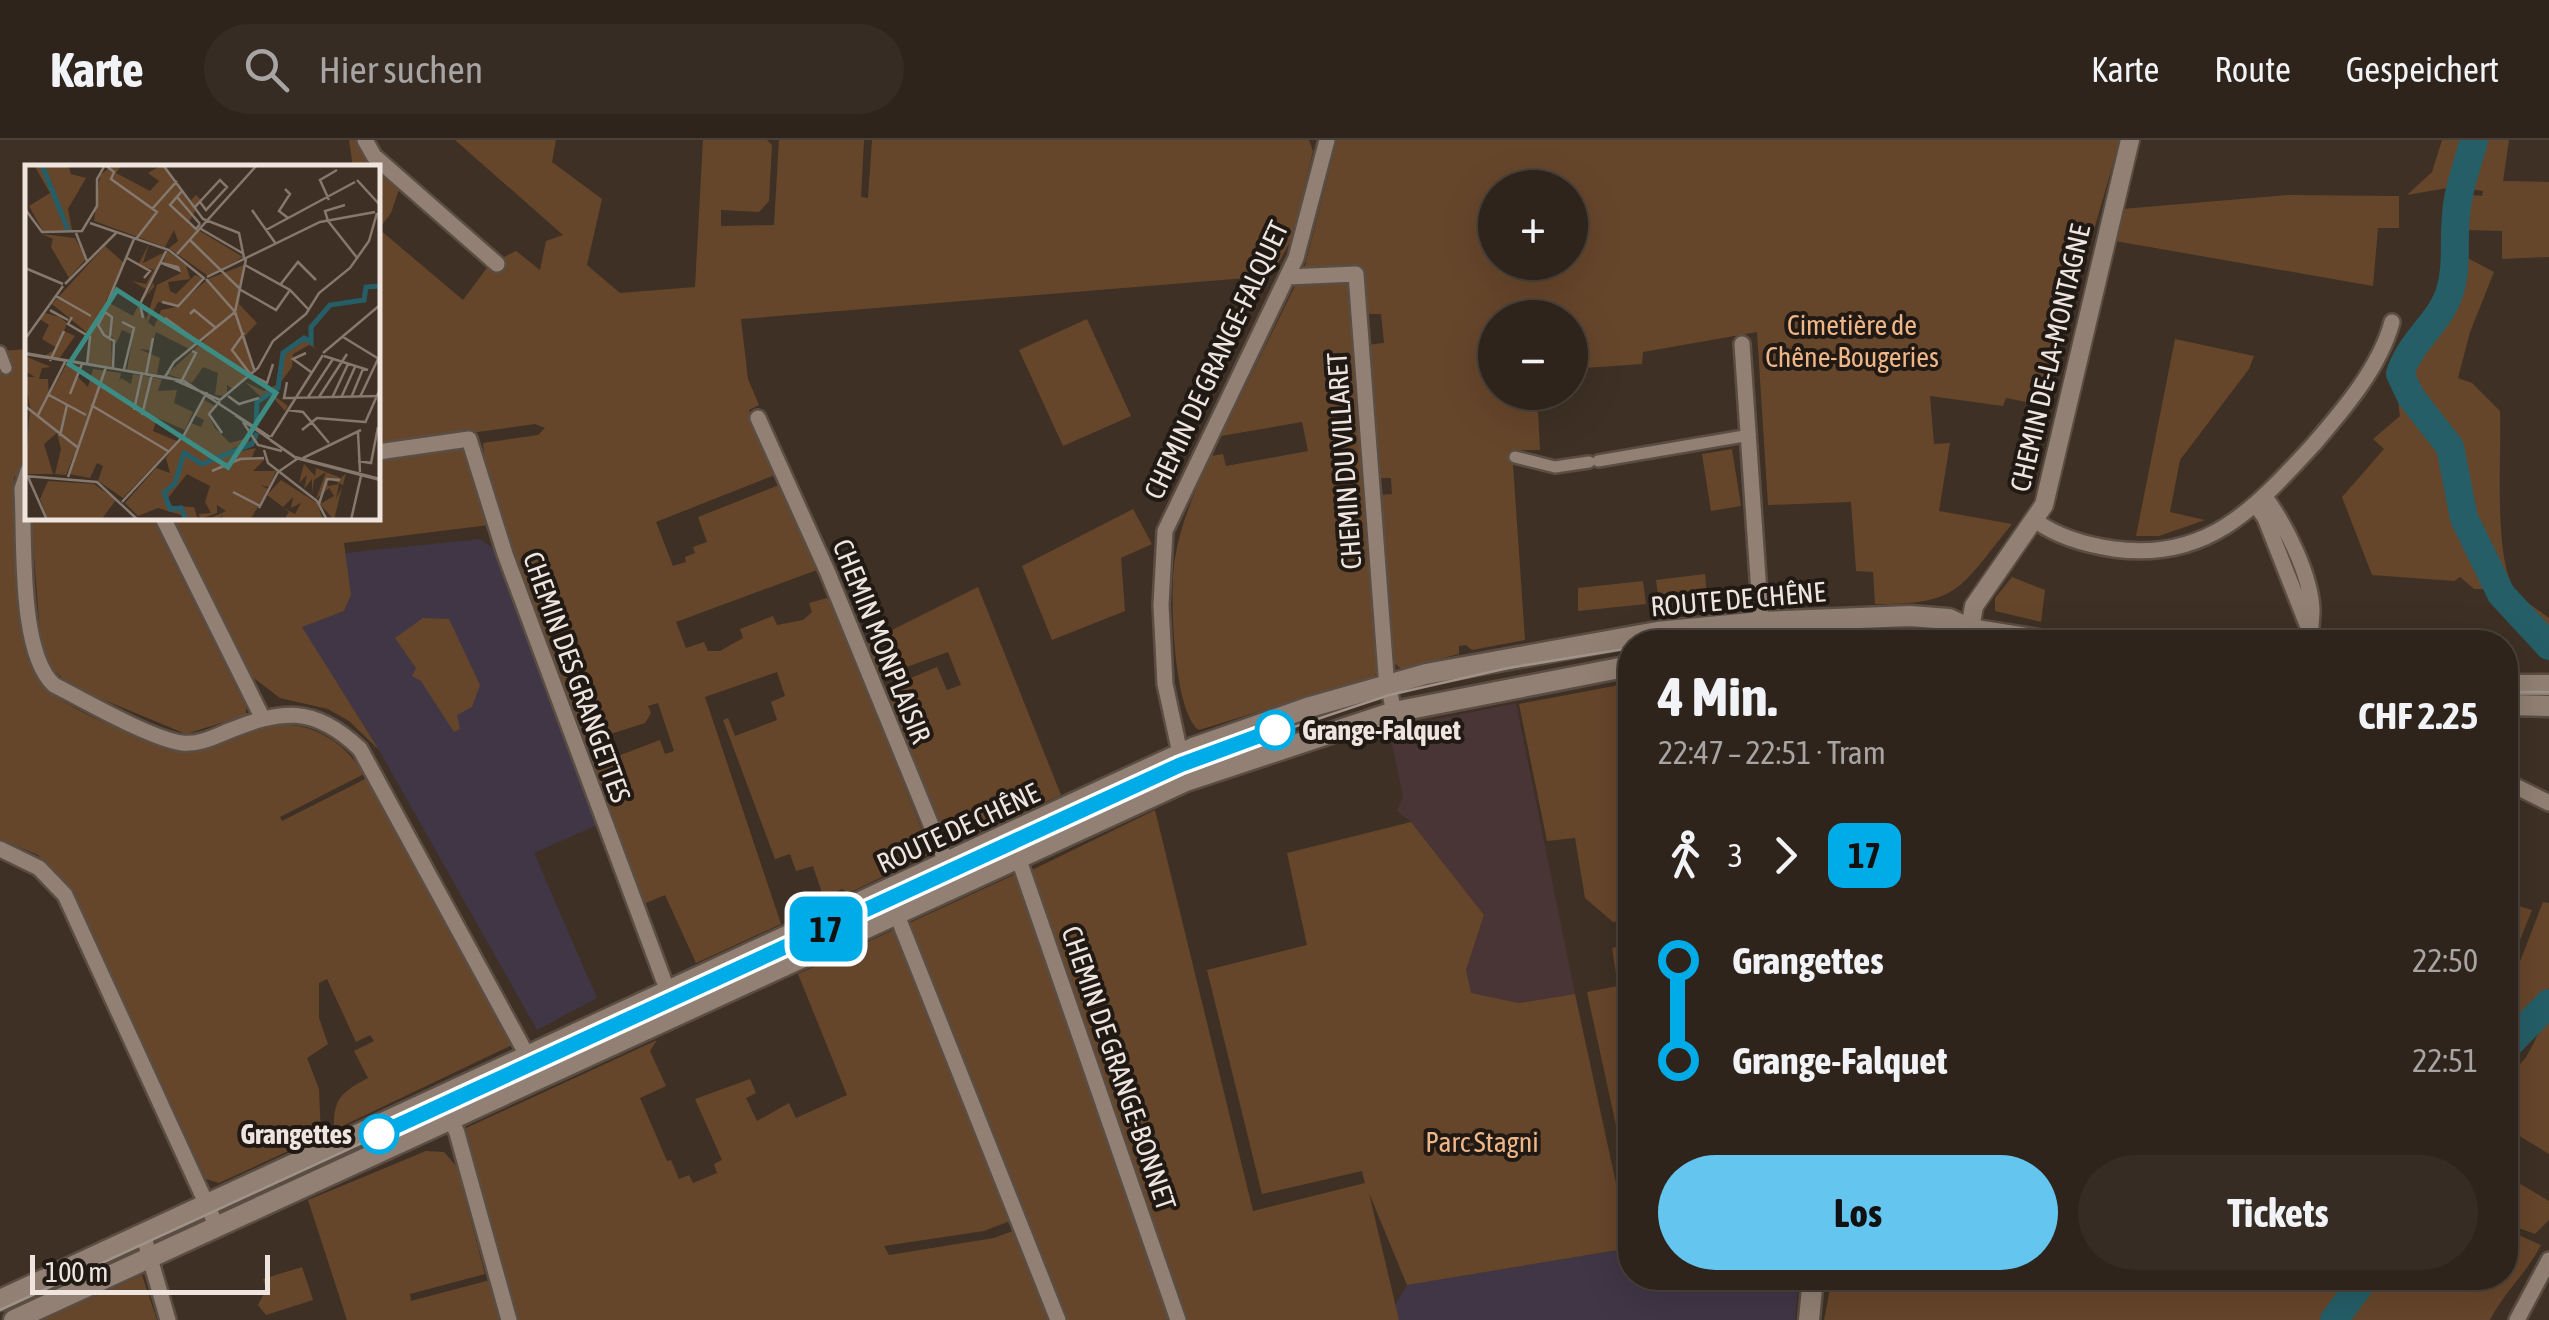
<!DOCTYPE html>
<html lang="de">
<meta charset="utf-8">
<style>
:root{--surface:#2e241b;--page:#362c24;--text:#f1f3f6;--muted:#a7a4a3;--line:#49413a;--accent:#64c5ee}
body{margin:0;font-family:"Asap Condensed",sans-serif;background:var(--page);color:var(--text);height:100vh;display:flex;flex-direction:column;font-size:38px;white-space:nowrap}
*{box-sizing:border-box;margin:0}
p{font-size:32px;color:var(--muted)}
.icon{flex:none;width:55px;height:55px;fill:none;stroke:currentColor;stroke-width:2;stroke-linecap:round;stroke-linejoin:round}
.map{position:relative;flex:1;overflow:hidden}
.sheet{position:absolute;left:1618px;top:490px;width:900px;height:660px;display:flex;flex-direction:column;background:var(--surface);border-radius:40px;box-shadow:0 10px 40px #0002,0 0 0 2px var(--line)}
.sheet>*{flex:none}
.badge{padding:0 20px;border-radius:15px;font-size:35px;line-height:65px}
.fabs{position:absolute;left:1478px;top:30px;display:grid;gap:20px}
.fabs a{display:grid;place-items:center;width:110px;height:110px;border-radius:50%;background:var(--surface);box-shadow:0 10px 40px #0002,0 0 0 2px var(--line);font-size:50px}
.scale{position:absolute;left:30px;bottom:25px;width:240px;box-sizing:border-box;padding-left:10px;border:5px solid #efe5de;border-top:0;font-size:28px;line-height:35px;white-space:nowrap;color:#efe5de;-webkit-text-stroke:8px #201914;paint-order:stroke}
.map>.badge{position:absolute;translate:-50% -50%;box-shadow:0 0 0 5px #fff}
.legs{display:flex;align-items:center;gap:15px;height:110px;padding:0 40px;font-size:32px}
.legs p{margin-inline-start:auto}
.overview{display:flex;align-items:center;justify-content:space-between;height:170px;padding:0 40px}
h1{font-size:55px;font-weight:700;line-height:75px}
.cta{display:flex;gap:20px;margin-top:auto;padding:20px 40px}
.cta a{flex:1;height:115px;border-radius:60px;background:var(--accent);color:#111;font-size:40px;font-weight:700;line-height:115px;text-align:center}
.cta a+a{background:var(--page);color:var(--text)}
ul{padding:0 40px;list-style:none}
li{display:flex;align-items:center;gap:35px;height:100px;font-size:38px}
li i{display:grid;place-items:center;width:15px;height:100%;margin:0 12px;background:currentColor}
li i::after{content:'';width:25px;height:25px;margin:-12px;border:8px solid;border-radius:50%;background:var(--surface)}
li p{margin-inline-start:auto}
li:first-child i{background:linear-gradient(#0000 50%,currentColor 0)}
li:last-child i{background:linear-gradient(currentColor 50%,#0000 0)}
header{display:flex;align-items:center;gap:60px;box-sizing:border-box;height:140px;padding:0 50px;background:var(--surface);border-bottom:2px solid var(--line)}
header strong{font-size:48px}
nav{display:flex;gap:55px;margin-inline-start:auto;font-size:35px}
.search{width:700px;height:90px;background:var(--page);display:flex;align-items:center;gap:25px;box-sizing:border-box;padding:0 35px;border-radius:55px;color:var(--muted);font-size:38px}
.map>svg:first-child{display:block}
.industrial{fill:#493536}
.medical{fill:#403646}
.green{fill:#66462b;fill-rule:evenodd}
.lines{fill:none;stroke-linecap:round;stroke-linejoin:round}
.river{stroke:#255e67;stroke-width:28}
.pedestrian-casing{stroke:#5a4d43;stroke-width:16}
.minor-casing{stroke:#5a4d43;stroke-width:20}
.tertiary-casing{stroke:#5a4d43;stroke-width:22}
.secondary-casing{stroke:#5a4d43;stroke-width:25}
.pedestrian{stroke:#918073;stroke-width:11}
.minor{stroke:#918073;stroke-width:15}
.tertiary{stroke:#918073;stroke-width:18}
.secondary{stroke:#918073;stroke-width:20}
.tram{stroke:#9f938a;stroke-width:2.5}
.line-1-casing{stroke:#fff;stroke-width:22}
.line-1{stroke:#00ace7;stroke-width:15}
.stop-1-dot{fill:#fff;stroke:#00ace7;stroke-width:5}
.labels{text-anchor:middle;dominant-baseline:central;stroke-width:8;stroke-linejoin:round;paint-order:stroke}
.park-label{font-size:28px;fill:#efb688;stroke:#201914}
.street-label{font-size:28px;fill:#efe5de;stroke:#201914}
.stop-label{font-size:28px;font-weight:bold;fill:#efe5de;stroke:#201914;text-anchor:start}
.inset-river{fill:none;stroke:#255e67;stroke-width:5}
.inset-road{fill:none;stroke:#85786e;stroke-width:2.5}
.view{fill:#3c8c84;fill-opacity:0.15;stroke:#3c8c84;stroke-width:5}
.inset-edge{fill:none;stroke:#efe5de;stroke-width:5}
</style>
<header>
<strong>Karte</strong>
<div class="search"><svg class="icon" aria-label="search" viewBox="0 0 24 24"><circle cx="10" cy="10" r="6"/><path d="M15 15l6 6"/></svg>Hier suchen</div>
<nav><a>Karte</a><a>Route</a><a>Gespeichert</a></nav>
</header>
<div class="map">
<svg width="2549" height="1180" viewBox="0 0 2549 1180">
<rect width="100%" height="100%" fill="#3e3024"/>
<path class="industrial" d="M1516,563L1575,854L1519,863L1470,853L1466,830L1484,775L1411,682L1397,671L1403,657L1389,589Z"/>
<path class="medical" d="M480,399L497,411L597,685L534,713L597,858L537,890L379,610L301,487L344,471L351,455L345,413Z
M1630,1108V1138H1799L1795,1180H1399L1395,1165L1407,1145Z"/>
<path class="green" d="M349,0H360L400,46L391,73L379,89L463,160L490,124L516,111L540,130L546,101L563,95L455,0H556L552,22L602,59L587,125L620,153L695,147L703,0H767L772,5L769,61L759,72L721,70V86L774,85L779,0H864L861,57L868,58L872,0H1309L1313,11L1293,97L1271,136L741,179L748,239L759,265L749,270L777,334L656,382L673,426L686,422L685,417L695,413L693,407L707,402L698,377L779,345L817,430L676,482L686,508L704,502L708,511H720L743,498L740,489L773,476L777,485L803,480L812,472L809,463L827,458L832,463L931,713L849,753L842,749L832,754L829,763L805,773L800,762L822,753L813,726L796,731L790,714L775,719L723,580L728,578L735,596L777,580L771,562L785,556L777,532L705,557L781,784L696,823L665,755L641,765L587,617L604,607L618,616L660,600L665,614L674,611L658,563L648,566L651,573L645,583L582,603L486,335L483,303L538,295L545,288L535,284L378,306V28L353,27Z
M1337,0H2120L2093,93L2087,103L2077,102L2041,265L2006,258L2003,266L1930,256L1934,304L1950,303L1939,371L2012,384C1960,447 1961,465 1875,464L1873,432L1856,431L1851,362L1768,365L1757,192L1643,212L1642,224L1570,229V178H1495V252L1537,253L1540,310H1512L1525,500L1472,510L1466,505L1459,506V514L1401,529L1392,521L1378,355L1392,354L1391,338H1377L1366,205L1384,203L1381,174H1363L1359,129L1303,133ZM1495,48H1570V122H1495Z
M2442,0H2509L2503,41L2549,42V117L2502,119V91L2467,90L2471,55L2482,56L2483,51L2457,47L2456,37L2447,48L2407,55L2432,32Z
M2288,55L2399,56V88H2378L2373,146L2115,101L2122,69Z
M2464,116L2494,132L2470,192L2458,238L2472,243L2500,271C2502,314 2492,426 2518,454C2526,463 2539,470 2549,478V488H2541L2500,449H2474L2460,437L2454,441L2372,435L2342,357L2384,309L2373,299L2400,276C2391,215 2407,212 2438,166C2448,151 2455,132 2464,116Z
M1348,138L1380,522L1375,536L1199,590C1173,572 1169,450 1175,418C1181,382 1196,348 1211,316L1223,314L1226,326L1308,311L1302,282L1221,296L1297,142Z
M1087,179L1131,276L1063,306L1019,210Z
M2175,199L2254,216L2249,229L2180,320L2170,372L2205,380L2159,396H2136Z
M27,209V321L14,338L13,360C16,403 14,482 28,520C33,532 39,542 49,551C73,572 165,613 196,610C217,608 235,597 254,590C299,574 341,596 364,634L280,677L282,681L367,638L512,905L334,990C333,959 341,952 368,938L354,911L374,901L370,895L356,902L327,839L319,843V878L328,904L307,918L319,949L321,996L219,1043L206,1039L77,760L38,715L0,699V211Z
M463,305L468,310L489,385L344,403L351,455L344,471L302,487L379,610L349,581L328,569L280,558L251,536L172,378H378V317Z
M1732,309L1741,366L1711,371L1702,314Z
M1133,369L1152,404L1121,418L1125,471L1052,500L1022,426Z
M31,378H152L246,567V575L186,594L73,547L51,528L41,505Z
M1705,434L1707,456L1659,462L1656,440Z
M2012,437L2045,450L2041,482L1995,471V458Z
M1643,441L1646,464L1578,471V448Z
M978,447L1061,655L949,705L885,549L937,527L947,550L961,545L948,512L879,537L866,503Z
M423,478L449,479L480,545L472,567L457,575L460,589L454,592L421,541L412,536L416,528L395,498Z
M1630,543V779L1613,782L1585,758L1575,698L1547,701L1519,564Z
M1155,670L1253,1071L1365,1043L1362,1031L1262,1054L1207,830L1307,805L1287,713L1411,682L1484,775L1466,830L1471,853L1519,863L1575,854L1630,1108L1407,1145L1369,1053L1399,1180H1184L1032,730Z
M1020,732L1171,1180H1062L907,784Z
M2505,762L2532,770L2510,825L2509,857L2517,861L2514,837L2543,762L2549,763V848L2505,893Z
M900,787L1011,1071L1010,1081L984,1091L884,1106L889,1115L994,1098L1018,1089L1054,1180H516L466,988L657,900L650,911L666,946L640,958L667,1021L671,1020L679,1039L689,1035L693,1043L717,1033L714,1024L722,1020L695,959L750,939L756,953L746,958L757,981L789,963L796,978L847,955L798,834Z
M1630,804V1050L1587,852L1618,846L1612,808Z
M2549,879V1014L2505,987V938L2511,932L2519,935L2518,926C2533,913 2533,896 2549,879Z
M426,1011L444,1012L457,1027L485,1134L410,1154L411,1161L490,1140L500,1180H347L308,1060Z
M2505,1035L2549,1061V1080L2535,1094L2505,1083Z
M2505,1089L2541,1105C2526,1134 2505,1151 2490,1180H1824L1832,1138H2362L2378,1145L2382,1138H2505Z
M302,1127L313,1160L266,1175L258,1165L266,1149L263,1139Z
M142,1135L157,1180H43Z"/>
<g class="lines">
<path class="river" d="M2474,0C2468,24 2457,51 2456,76C2453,103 2458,128 2449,154C2439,183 2409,203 2400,234L2411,257L2450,307L2464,378L2501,454L2549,506
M2505,908L2549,863
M2334,1180L2365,1138"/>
<defs>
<path id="pedestrian" d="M0,212L6,228
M1515,317L1555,327L1589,322
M1598,321L1750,295"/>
<path id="minor" d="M365,0L374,16L497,124
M1287,137L1356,134L1386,535L1394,572
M1742,204L1761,482
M758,278L828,433L956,746
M378,312L469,299L505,414L677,876
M28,331L22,349C25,399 18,512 54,545C86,561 149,598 182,603C197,605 212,598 226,592C282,569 314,565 360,609L540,939
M2265,357C2285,384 2311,435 2312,470C2312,480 2310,492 2310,502
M2256,365L2265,378L2308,487
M163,378L262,577
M2036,381C2058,397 2087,405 2114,409C2208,422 2256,367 2314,304C2344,269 2380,227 2392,182
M1186,641L1165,544L1161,465L1165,391L1296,118L1327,0
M2505,641L2549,663
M1010,694L1178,1180
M0,709L39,728L65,755L217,1087
M887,750L1058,1180
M440,954L457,993L509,1180
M143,1094L168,1180
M2517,1180L2549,1120"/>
<path id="tertiary" d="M1970,489L1974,466L2044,365L2130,0"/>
<path id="secondary" d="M2505,545H2549
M2505,565L2549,566
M0,1160L1193,608L1310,567L1426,534L1657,492L1761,482L1910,476L1949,479L1970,489L2052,502
M14,1180L1186,641L1394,572L1630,526
M1809,1180L1813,1138"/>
</defs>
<use href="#pedestrian" class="pedestrian-casing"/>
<use href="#minor" class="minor-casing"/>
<use href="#tertiary" class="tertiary-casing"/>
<use href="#secondary" class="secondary-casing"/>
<use href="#pedestrian" class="pedestrian"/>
<use href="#minor" class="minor"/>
<use href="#tertiary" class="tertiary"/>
<use href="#secondary" class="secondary"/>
<path class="tram" d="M1671,502L1805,491L1970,489
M2505,552H2549
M0,1170L1181,625L1389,555L1508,528L1630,508"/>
</g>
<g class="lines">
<defs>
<path id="line-1" d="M379,994L1180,625L1275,590"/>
</defs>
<use href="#line-1" class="line-1-casing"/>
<use href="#line-1" class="line-1"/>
</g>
<g class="stop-1-dot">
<circle cx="1275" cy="590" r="18"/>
<circle cx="379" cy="994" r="18"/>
</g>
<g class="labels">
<g class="park-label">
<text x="1852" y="185">Cimetière de<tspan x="1852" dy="32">Chêne-Bougeries</tspan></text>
<text x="1482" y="1002">Parc Stagni</text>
</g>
<g class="street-label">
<text transform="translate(2050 218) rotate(-77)">CHEMIN DE-LA-MONTAGNE</text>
<text transform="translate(1216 220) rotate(-65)">CHEMIN DE GRANGE-FALQUET</text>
<text transform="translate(1344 321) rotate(-94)">CHEMIN DU VILLARET</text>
<text transform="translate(1738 459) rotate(-5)">ROUTE DE CHÊNE</text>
<text transform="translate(882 501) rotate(68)">CHEMIN MONPLAISIR</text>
<text transform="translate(577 537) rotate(70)">CHEMIN DES GRANGETTES</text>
<text transform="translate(958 688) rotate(-25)">ROUTE DE CHÊNE</text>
<text transform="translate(1119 928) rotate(71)">CHEMIN DE GRANGE-BONNET</text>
</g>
<g class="stop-label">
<text x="1302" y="590">Grange-Falquet</text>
<text x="352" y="994" text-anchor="end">Grangettes</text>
</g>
</g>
<g transform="translate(25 25)">
<rect width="355" height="355" fill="#3e3024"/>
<path d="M9,0H43L46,9L61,13L43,44L47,65L18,66L4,41L25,28ZM88,0H97L91,8L125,26L134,16L123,8L137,0L164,37L171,30L176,35L163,59L218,92L183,111L144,83L153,76L149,65L140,82L69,56L75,10ZM17,69L50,73L61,94L44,113L26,82L28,74ZM124,79L118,98L138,88L120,133L128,117L129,122L115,138L121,155L132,120L156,108L138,97L142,86L161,100L165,114L143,117L145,126L151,129L170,110L178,113L152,140L133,137L123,157L129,162L136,145L151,142L183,114L219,100L214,139L232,158L220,171L228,206L208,224L202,220V231L190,230L193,208L178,202L167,218L142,209L186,169L166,185L131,167L125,185L114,184L135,193L132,209L102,205L108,170L97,165L91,179L86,169L87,202L63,199L65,170L27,139L80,81L99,98L81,136L108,151L121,124L107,116L121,119L129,105L113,100ZM20,148L35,152L42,158L39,166L50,171L33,195L18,192L32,183L17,174L24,160L15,154ZM278,173L293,185L284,180L268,189L267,202L247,229L263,241L260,246L243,227L236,232L220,217L239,226L251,220L256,188ZM2,192L26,202L17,203L14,214H23L24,231L41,200L55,202L52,211L63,222L68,204L96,208L94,218L96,213L106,219L108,209L137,214L133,226L152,225L149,238L168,247L160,265L132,253L128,266L152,276L98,333L73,316L78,301L72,298L65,313L44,309L53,280L41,310L30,309L36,284L32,268L19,279L28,309H0L5,242L0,212H10L0,206ZM179,235L190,241L183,249L190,263L205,278L222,273L226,279L209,283L197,290L231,283L226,294H240L228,306H251L244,322L235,320L243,324L234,340L225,355H196L198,349L194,354L182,355L201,346L192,340V348L175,354L174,349L186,348L180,337L185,321L162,309L143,333L147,341L169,342L173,355L133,343L113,351L100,338L131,303L145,308L141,293L166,258L176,262L179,255L169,250ZM279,299L290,311L291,303L316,313L321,308L318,320L302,313L303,321L314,319L311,334L317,322L309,355L295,339L309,331L304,323L291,334L301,307L289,315L287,328V314L279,324L282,310L274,318ZM256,315L292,338L298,355H259L264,347L258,343L270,349L276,338L266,343L268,332L258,342L242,330ZM23,316L69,319L91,335L76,355H23L15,334Z" fill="#66462b"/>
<path class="inset-river" d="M17,0L43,65M231,261L232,237L253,223L258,188L279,173L286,177V162L305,140L339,135L341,122L355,121M161,355L156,343L145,344L139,328L150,318L159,288L177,299L227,279L232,268"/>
<path class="inset-road" d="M80,0L89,7L86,14L132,47L111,74M138,0L178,54L214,68L219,93M332,15L354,39M260,24L265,29L254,46L263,53M157,26L145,40L171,64L175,59M152,32L175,59M304,35L295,15L312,5M128,43L152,16M169,43L195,15L202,22L181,45L175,37M0,44L17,67L57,66L72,41V14L80,0M227,45L251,79M303,56L333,94M303,56L300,46L320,40M65,58L144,85L180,114M176,64L219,89M241,65L330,17M51,68L62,96M165,75L216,125L251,145L265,125M152,89L232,0M102,93L125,106L119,113M136,98L153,102L154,105L139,99M220,100L265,125L284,145M0,103L38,119M182,112L295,57L350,47M181,114L210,147L230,207M40,119L91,68M255,120L273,97L291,115M31,131L66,151M83,136L109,74M137,137L153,141L179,113M25,145L43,155L26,146M165,149L169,145L191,163M47,152L43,159L65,172L62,200M118,153L115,139L142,84M140,153L175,178M97,157L109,163L99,204M219,168L207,185L226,210L242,218L248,199M85,172L87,152L80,147L73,160L79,170L89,176L88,204M318,172L354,194M0,174L38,121M0,188L159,216L245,272M281,188L268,194L286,207M298,188L355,140M0,189L145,213L195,235M299,191L343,205M25,196L39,166M121,210L128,173M140,212L149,197L210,147L221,94M156,217L171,188L167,186M262,217L259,233L355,231M45,229L57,199M24,230L61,250M203,231L214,239L234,233M283,232L308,194M294,232L322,189M335,232L353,194M307,233L323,199M316,233L330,202M326,233L338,204M195,235L233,203L248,176L281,149L294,128L325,103L344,76L352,48M195,236L184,249L197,268M66,240L143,286M0,241L52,282M109,245L117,208M263,245L278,247L304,278M13,250L40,197M117,250L127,209M210,250L270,292L355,314M218,257L233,280L257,286M340,258L355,224M277,265L292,253L340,257M333,267L335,307M35,271L42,240M246,272L298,190M245,275L271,293L355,315M239,285L243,298L292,336L302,355M278,293L336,265M333,296L346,298L353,262M187,306L215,294L239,293M0,311L72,317L113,355M3,312L22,355M43,312L81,202M208,327L235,341M97,337L159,270L182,227M294,339L302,314L315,315M234,343L253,307L272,294M326,355L336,311"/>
<path class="view" d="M92,125L251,228L203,302L44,199Z"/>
<rect width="355" height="355" class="inset-edge"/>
</g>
</svg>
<div class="fabs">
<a>+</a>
<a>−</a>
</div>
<div class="scale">100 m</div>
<b class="badge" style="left:826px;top:789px;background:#00ace7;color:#111">17</b>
<section class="sheet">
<div class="overview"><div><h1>4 Min.</h1><p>22:47 – 22:51 · Tram</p></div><b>CHF 2.25</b></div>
<div class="legs"><svg class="icon" aria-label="walk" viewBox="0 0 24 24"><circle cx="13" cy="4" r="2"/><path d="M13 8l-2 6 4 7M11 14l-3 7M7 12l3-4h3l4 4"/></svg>3<svg class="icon" aria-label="forward" viewBox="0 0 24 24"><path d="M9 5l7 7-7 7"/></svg><b class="badge" style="background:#00ace7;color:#111">17</b></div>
<ul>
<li><i style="color:#00ace7"></i><b>Grangettes</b><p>22:50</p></li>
<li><i style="color:#00ace7"></i><b>Grange-Falquet</b><p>22:51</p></li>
</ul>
<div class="cta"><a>Los</a><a>Tickets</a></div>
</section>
</div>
